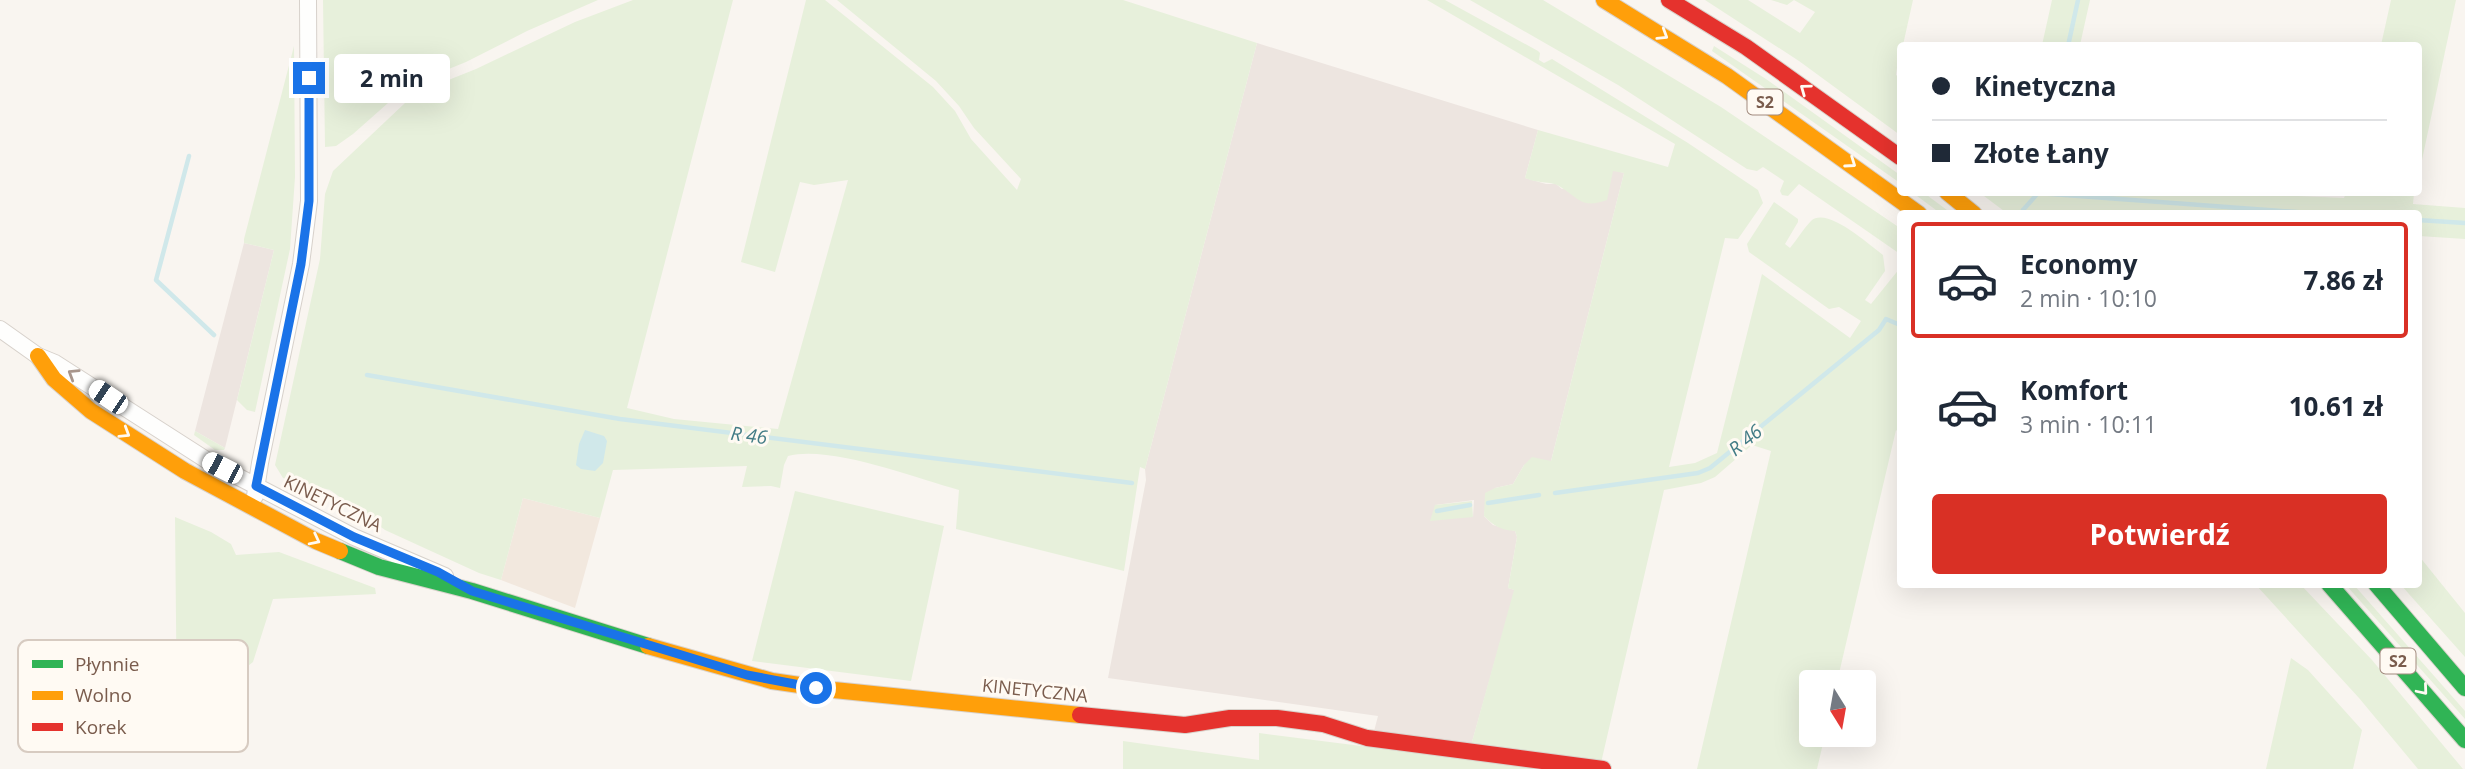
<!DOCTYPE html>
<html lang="pl">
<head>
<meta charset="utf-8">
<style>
  :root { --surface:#fff; --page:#f2f2f3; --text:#1f2937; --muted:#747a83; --line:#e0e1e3; --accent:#d93025 }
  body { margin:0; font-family:"Open Sans",sans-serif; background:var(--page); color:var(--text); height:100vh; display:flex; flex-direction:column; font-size:26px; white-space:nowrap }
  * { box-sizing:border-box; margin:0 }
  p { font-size:23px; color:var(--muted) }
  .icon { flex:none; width:38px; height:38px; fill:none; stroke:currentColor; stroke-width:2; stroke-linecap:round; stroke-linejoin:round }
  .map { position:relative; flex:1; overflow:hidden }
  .side { position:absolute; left:1897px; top:210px; width:525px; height:378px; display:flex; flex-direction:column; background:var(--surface); border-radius:7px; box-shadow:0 7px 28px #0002 }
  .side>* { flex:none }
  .top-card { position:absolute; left:1897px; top:42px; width:525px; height:154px; border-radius:7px; box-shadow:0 7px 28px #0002; display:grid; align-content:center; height:154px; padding:0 35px; background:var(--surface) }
  .needle { width:46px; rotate:169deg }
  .buttons { position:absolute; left:1799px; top:670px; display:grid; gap:14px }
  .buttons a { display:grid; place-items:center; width:77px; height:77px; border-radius:7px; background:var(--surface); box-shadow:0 7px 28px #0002; font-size:35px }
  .end { position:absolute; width:32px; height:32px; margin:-16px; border:9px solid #1a73e8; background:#fff; box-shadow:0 0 0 4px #fff }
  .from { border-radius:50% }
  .bubble { position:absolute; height:49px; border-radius:7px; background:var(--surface); box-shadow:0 7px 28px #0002; font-size:23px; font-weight:700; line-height:49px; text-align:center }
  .car { position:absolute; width:21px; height:42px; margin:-21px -10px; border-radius:9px; box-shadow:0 0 5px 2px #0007; background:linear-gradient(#fff 24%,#345 0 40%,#fff 0 76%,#345 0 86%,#fff 0) }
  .top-card b { display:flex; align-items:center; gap:24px; height:66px; font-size:26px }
  .top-card b+b { border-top:2px solid var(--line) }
  .top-card i { width:18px; height:18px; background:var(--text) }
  ul { padding:12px 0 0; list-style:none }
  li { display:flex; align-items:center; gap:21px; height:116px; margin:0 14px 10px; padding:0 21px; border:4px solid transparent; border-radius:7px }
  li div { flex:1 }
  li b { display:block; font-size:26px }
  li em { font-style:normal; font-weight:700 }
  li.selected { border-color:var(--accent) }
  li>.icon { width:63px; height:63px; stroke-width:1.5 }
  .primary-button { display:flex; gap:14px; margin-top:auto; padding:14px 35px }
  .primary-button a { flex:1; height:80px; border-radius:7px; background:var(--accent); color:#fff; font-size:28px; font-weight:700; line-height:80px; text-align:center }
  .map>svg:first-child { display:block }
  .residential { fill:#f2e8de }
  .industrial { fill:#ede5e0; fill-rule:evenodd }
  .green { fill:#e7f0db }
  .water { fill:#d0e8ea }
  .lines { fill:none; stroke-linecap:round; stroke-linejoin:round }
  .stream { stroke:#d0e8ea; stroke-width:4.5 }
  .street-casing { stroke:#d7d1cb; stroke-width:18 }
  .fast-casing { stroke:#d9d2cb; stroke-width:18 }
  .slow-casing { stroke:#d9d2cb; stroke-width:18 }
  .jam-casing { stroke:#d9d2cb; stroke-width:18 }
  .street { stroke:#fefefd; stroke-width:16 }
  .fast { stroke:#30b455; stroke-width:16 }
  .slow { stroke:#ff9f0a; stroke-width:16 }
  .jam { stroke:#e5322d; stroke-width:16 }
  .oneway { stroke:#fffaf3 }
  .oneway2 { stroke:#a8958b }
  .route { stroke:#1a73e8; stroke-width:9 }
  .labels { text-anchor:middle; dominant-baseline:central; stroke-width:6; stroke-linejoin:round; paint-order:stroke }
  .shield { fill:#fffaf3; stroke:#a28b7f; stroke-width:2 }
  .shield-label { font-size:16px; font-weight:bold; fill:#7a5c4d }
  .street-label { font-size:18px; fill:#7a5c4d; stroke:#fffaf3 }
  .water-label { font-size:19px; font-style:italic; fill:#437c86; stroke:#fffaf3 }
  .key { fill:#fffaf3; stroke:#d7cbc1; stroke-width:2 }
  .key-label { font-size:19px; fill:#7a5c4d }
</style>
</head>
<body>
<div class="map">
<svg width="2465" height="769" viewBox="0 0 2465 769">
  <rect width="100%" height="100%" fill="#f9f5f0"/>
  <path class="residential" d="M523 498 600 518 575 608 501 580Z"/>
  <path class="industrial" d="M1257 43 1538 130 1525 178 1546 184H1556L1562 189 1613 170 1624 173 1551 461 1524 465 1513 484 1495 488 1485 510 1484 516 1493 525 1515 531 1517 537 1508 588 1515 590 1470 749 1373 735 1378 716 1108 678 1146 480 1145 469ZM1474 500 1473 517 1435 505Z
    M244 243 274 250 225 448 195 431Z"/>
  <path class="green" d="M323 0H598L527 31 466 62 419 81 405 88 353 134 336 146 325 147Z
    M633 0H733L627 408 674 419 778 429 848 180 814 185 800 182 775 272 741 262 806 0H825L933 87 955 111 971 139 1017 190 1021 179 974 128 959 106 936 81 837 0H1123L1257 43 1145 469 1140 467 1124 571 956 529 959 490C915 478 831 445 788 456L784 465 780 488 771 486 742 487 747 466 613 470 600 518 523 498 501 580 479 573 385 530 330 490 283 478 275 465 320 259 325 194 333 171 405 103 431 87 476 69 575 22Z
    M1427 0H1445L1538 51 1540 53 1539 60 1544 63 1552 59 1688 143 1758 190 1763 203 1738 239 1725 238 1669 467 1695 463 1717 453 1762 274 1850 338 1861 321 1839 307 1829 309 1749 252 1747 244 1774 202 1798 219V222L1785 244 1790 248C1797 240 1803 229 1811 221 1827 206 1869 245 1883 255L1885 271 1865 300 1871 304 1900 268V433L1896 430 1837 682H1811V735H1825L1817 769H1697L1771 451 1752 445 1715 477 1701 483 1664 490 1601 763 1470 749 1514 590 1508 588 1517 537 1515 531C1501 530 1494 526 1484 516L1485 493 1495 488 1513 484 1524 465 1532 457 1551 461 1624 173 1613 171 1607 200C1580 210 1578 196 1557 185 1552 182 1535 183 1525 178L1538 130 1668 167 1675 144Z
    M1470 0H1543L1721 107 1900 228V254L1799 184 1788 196 1782 195 1780 191 1784 181 1763 167 1757 171 1747 169 1618 85Z
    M1705 0H1748L1800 33 1815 12 1794 0 1787 5 1771 0H1913L1903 45 1900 46 1896 75 1900 78V135L1799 61Z
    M2052 0H2090L2080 45H2042Z
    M2391 0H2456L2419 174 2418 46 2381 45Z
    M294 46 295 177 290 249 255 412 247 410 237 400 274 250 244 243V239Z
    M1714 46 1766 79 1900 175V183L1712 51Z
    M1913 193H1924L1951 213H1940Z
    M2225 193 2344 198 2346 193H2414L2413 204 2465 208V239L2419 236 2418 214H2008L1980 193Z
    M195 431 225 448 224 450H215L194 435Z
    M795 491 944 526 911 681 752 661Z
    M1472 501 1473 517 1430 521 1435 505Z
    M175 517 211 532 231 544 236 555 279 552 375 588 376 594 273 599 253 662 177 722Z
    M2419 556 2465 613V657L2401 585 2418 584Z
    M2256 585H2301L2372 660 2463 769H2418L2359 698Z
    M2346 585H2354L2465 711V719Z
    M2291 658 2308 670 2362 730 2353 769H2266Z
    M1259 733 1544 769H1123V741L1259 760Z"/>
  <path class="water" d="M585 430 604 436 607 441 603 463 595 471 581 469 576 465 579 444Z"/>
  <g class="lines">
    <path class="stream" d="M2068 46 2078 0
      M189 156 156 280 214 335
      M2038 193 2322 214
      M2023 210 2038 193
      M2418 220 2465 223
      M367 375 620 419 1132 483
      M1555 493 1698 473 1710 468 1879 330 1886 319 1900 325
      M1488 503 1539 495
      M1437 511 1470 505"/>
    <g class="street-casing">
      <path id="street" d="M0 329 38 356 55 363 208 461 354 537 445 576
        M255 496 260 463 301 264 309 201 308 0"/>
    </g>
    <g class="fast-casing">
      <path id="fast" d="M340 551 379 567 472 591 648 646
        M2329 584 2465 740
        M2376 584 2465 688"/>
    </g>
    <g class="slow-casing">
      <path id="slow" d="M1604 0 1727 76 1919 214
        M1947 192 1974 214
        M38 356 54 379 91 411 185 471 316 541 340 551
        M648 646 772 681 834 690 1080 715"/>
    </g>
    <g class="jam-casing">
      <path id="jam" d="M1669 0 1746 47 1900 157
        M1080 715 1185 725 1230 718H1277L1323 724 1367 738 1603 769"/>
    </g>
    <use href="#street" class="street"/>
    <use href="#fast" class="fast"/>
    <use href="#slow" class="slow"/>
    <use href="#jam" class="jam"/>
  </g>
  <defs><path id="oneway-chevron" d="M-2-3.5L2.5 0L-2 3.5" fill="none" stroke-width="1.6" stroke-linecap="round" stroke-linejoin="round" transform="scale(1.75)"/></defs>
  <g class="oneway">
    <use href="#oneway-chevron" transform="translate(1663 35) rotate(32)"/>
    <use href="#oneway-chevron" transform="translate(1805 89) rotate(-144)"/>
    <use href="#oneway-chevron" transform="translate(1851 163) rotate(35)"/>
    <use href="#oneway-chevron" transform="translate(125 433) rotate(32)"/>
    <use href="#oneway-chevron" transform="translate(315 540) rotate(27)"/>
    <use href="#oneway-chevron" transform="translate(2423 690) rotate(50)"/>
  </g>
  <use class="oneway2" href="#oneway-chevron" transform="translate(73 374) rotate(-148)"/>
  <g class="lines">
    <path class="route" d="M309 78V201L301 264 256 486 354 537 438 572 472 591 747 675 816 688"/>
  </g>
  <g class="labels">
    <g class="shield">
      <rect x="1747.5" y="89.5" width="35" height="25" rx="5"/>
      <rect x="2380.5" y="648.5" width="35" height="25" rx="5"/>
    </g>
    <g class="shield-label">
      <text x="1765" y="102">S2</text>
      <text x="2398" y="661">S2</text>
    </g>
    <g class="street-label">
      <text transform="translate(333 503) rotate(26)">KINETYCZNA</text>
      <text transform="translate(1035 690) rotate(6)">KINETYCZNA</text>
    </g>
    <g class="water-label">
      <text transform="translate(749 435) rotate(7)">R 46</text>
      <text transform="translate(1745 440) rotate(-39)">R 46</text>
    </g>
  </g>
  <rect x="18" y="640" width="230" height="112" rx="10" class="key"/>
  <rect x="32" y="660" width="31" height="8" fill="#30b455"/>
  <rect x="32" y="691" width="31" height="9" fill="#ff9f0a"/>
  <rect x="32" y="723" width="31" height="8" fill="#e5322d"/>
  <g class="key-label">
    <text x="75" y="671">Płynnie</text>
    <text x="75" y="702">Wolno</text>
    <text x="75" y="734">Korek</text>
  </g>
</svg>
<div class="buttons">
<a><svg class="needle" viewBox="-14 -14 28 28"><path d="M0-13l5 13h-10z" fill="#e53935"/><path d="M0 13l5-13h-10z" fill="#747a83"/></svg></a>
</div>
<i class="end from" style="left:816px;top:688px"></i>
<i class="end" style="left:309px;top:78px"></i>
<div class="bubble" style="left:334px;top:54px;width:116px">2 min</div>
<i class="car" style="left:108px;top:397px;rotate:304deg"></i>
<i class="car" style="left:222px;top:468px;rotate:297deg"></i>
<div class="top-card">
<b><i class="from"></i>Kinetyczna</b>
<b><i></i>Złote Łany</b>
</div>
<section class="side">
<ul>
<li class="selected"><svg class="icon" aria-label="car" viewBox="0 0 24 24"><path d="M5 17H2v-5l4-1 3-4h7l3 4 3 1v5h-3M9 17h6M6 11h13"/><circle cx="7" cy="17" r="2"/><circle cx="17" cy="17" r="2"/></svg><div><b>Economy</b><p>2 min · 10:10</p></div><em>7.86 zł</em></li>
<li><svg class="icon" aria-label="car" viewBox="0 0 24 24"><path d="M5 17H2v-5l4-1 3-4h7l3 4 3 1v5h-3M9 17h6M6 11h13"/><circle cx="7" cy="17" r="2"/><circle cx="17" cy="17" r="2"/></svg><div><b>Komfort</b><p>3 min · 10:11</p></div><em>10.61 zł</em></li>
</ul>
<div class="primary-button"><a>Potwierdź</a></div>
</section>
</div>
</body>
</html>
